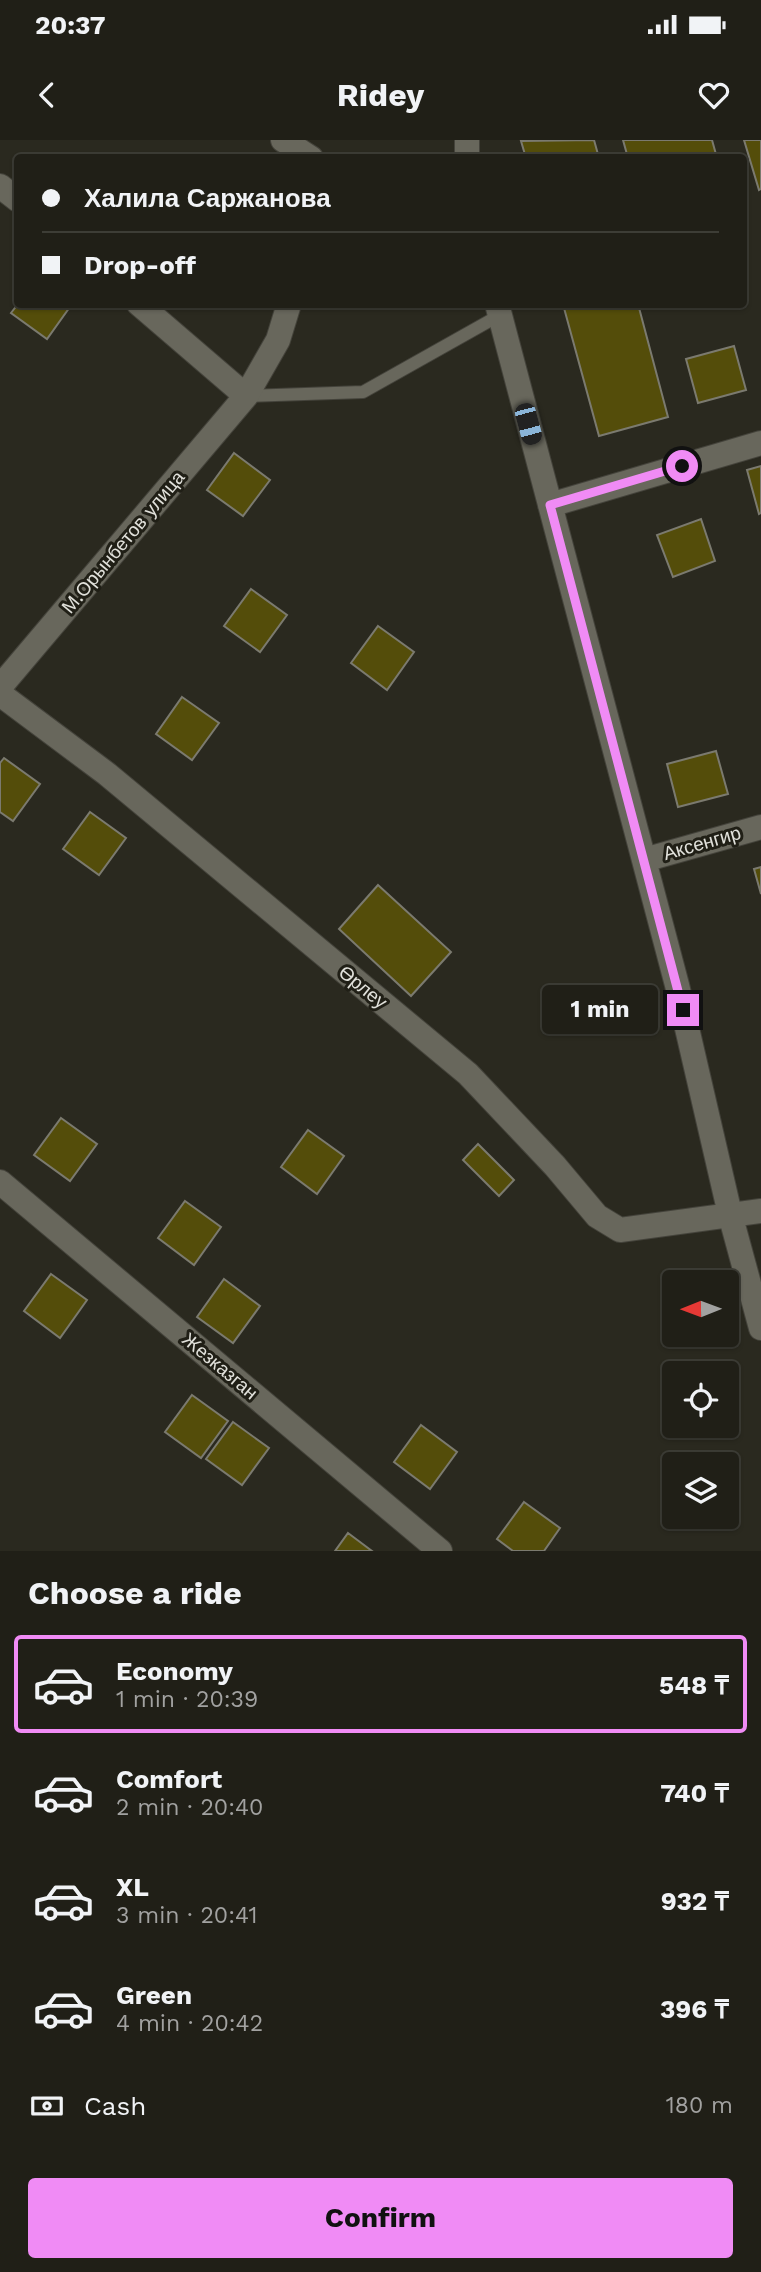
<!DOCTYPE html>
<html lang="en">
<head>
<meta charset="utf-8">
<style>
  :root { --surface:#201f17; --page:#282720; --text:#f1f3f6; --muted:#a2a2a1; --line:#3d3d36; --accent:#f08bf5 }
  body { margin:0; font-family:"Work Sans",sans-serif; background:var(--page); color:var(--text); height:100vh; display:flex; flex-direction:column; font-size:26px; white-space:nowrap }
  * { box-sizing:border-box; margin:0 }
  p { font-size:23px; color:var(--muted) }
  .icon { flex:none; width:38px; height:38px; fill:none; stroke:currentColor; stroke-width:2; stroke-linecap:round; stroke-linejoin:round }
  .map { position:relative; height:1411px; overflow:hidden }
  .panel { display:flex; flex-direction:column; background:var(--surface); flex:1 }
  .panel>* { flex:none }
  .guide { position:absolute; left:14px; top:14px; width:733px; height:154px; border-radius:7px; box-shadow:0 2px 5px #0004,0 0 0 2px var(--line); display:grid; align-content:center; height:154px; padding:0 28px; background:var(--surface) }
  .needle { width:46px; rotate:269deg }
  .buttons { position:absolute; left:662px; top:1130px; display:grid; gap:14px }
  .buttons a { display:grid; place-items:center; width:77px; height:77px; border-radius:7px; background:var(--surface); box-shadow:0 2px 5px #0004,0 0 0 2px var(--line); font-size:35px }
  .end { position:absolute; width:32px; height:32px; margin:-16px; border:9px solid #f08bf5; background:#111; box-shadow:0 0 0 4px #111 }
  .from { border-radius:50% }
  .bubble { position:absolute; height:49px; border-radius:7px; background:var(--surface); box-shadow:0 2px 5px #0004,0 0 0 2px var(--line); font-size:23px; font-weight:700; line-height:49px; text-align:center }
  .car { position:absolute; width:21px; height:42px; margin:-21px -10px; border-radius:9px; box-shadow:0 0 5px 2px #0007; background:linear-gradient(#222 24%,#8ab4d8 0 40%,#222 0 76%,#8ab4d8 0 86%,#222 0) }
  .guide b { display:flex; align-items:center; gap:24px; height:66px; font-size:26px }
  .guide b+b { border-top:2px solid var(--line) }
  .guide i { width:18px; height:18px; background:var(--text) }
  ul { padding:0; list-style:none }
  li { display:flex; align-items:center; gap:21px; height:98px; margin:0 14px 10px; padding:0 14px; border:4px solid transparent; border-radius:7px }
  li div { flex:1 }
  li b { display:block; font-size:26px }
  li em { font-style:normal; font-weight:700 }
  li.active { border-color:var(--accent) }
  li>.icon { width:63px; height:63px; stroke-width:1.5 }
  h2 { padding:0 28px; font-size:32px; line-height:84px }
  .pay { display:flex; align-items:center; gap:18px; height:77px; padding:0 28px; font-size:26px }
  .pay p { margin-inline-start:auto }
  .primary-button { display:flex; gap:14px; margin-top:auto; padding:14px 28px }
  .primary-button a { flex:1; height:80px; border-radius:7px; background:var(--accent); color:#111; font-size:28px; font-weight:700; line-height:80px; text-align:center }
  .status { display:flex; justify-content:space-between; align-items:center; height:49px; padding:0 35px; background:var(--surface); direction:ltr }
  .status svg { height:19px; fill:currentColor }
  header { display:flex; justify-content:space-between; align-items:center; height:91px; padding:0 28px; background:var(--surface); font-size:32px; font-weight:700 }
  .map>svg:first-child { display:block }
  .building { fill:#544d0a; stroke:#7b7a6f; stroke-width:2 }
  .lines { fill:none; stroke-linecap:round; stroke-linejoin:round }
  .lane-casing { stroke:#44433b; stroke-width:14 }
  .street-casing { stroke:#44433b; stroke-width:26 }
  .lane { stroke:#68675c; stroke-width:12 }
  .street { stroke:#68675c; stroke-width:24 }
  .route { stroke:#f08bf5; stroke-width:9 }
  .labels { text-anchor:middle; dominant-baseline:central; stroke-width:6; stroke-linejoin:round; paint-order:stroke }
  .street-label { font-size:19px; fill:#e1e1db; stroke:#201f16 }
</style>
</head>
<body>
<div class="status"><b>20:37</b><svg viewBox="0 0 49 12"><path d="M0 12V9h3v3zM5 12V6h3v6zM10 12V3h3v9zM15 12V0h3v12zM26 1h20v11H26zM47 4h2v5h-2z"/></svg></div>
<header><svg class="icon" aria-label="back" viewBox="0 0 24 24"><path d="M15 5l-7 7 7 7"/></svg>Ridey<svg class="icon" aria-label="heart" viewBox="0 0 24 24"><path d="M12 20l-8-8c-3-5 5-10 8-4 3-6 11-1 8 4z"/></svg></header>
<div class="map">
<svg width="761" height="1411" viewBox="0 0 761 1411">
  <rect width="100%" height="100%" fill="#2a291f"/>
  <path class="building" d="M594 0 599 18H526L521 1Z
    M623 0H712L717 18H628Z
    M744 0H761V49L759 50Z
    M18 164H72L47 199 11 173Z
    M579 164H638L668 277 599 296 564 168Z
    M734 206 746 250 698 263 686 219Z
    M234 313 270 340 243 376 207 350Z
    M761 326V373L759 374 747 330Z
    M701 379 715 421 673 437 657 395Z
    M251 449 287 475 260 512 224 486Z
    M378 486 414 512 387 550 351 523Z
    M182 557 219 583 192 620 156 594Z
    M716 611 728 654 678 667 667 624Z
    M4 618 40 644 13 681 0 672V623Z
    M90 672 126 698 99 735 63 709Z
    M761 727V754L754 729Z
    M378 745 451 812 411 856 339 789Z
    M61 978 97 1004 70 1041 34 1015Z
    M308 990 344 1016 317 1054 281 1027Z
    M478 1004 514 1040 499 1056 463 1020Z
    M185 1061 221 1087 194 1125 158 1098Z
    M51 1134 87 1160 60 1198 24 1171Z
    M224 1139 260 1166 233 1203 197 1177Z
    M192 1255 228 1281 201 1318 165 1292Z
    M233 1282 269 1308 242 1345 206 1319Z
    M421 1285 457 1312 430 1349 394 1322Z
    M524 1362 560 1388 544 1411H513L497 1399Z
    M348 1393 372 1411H335Z"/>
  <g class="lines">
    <g class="lane-casing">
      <path id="lane" d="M246 256 363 252 500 175"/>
    </g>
    <g class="street-casing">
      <path id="street" d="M283 0 311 18
        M467 18V0
        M0 46 18 60
        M139 164 246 256
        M497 164 677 845 730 1074 761 1188
        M550 365 761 303
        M0 547 246 256 278 200 289 164
        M0 554 107 634 468 934 555 1026 597 1076 620 1090 761 1071
        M644 720 761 687
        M0 1042 440 1411"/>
    </g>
    <use href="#lane" class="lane"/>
    <use href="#street" class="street"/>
  </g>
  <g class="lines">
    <path class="route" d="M682 326 550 365 683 870"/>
  </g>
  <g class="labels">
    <g class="street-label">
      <text transform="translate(123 402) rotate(-50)">М.Орынбетов улица</text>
      <text transform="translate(702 703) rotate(-16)">Аксенгир</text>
      <text transform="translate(363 847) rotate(39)">Өрлеу</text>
      <text transform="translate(220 1226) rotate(40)">Жезказган</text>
    </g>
  </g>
</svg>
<div class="buttons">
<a><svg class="needle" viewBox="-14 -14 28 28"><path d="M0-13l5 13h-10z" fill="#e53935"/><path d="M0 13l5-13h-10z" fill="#a2a2a1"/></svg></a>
<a><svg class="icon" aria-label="locate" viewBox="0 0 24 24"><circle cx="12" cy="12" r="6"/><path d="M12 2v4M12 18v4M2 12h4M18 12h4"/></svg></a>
<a><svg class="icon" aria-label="layers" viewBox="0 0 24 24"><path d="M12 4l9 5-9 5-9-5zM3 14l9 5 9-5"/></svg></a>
</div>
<i class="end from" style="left:682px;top:326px"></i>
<i class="end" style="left:683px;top:870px"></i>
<div class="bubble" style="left:542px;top:845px;width:116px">1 min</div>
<i class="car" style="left:528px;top:284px;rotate:165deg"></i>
<div class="guide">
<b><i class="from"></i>Халила Саржанова</b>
<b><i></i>Drop-off</b>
</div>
</div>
<section class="panel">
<h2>Choose a ride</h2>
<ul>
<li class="active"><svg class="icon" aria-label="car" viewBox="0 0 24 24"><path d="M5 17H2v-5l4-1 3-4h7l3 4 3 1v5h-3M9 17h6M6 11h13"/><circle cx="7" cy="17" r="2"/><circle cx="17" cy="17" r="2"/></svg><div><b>Economy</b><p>1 min · 20:39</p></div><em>548 ₸</em></li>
<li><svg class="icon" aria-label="car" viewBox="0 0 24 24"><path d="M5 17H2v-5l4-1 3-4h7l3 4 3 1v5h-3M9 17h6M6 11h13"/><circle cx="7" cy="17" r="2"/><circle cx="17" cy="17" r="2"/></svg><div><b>Comfort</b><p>2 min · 20:40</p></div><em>740 ₸</em></li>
<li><svg class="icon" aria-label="car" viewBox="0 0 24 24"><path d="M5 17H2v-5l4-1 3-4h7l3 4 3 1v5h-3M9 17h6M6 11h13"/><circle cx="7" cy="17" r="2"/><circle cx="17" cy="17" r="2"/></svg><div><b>XL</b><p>3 min · 20:41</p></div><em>932 ₸</em></li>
<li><svg class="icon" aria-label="car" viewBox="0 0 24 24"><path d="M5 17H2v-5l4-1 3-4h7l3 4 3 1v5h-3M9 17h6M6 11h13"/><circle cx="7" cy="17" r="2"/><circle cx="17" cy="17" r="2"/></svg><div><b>Green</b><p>4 min · 20:42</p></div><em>396 ₸</em></li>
</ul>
<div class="pay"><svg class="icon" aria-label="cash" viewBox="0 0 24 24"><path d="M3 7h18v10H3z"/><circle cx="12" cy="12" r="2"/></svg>Cash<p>180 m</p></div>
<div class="primary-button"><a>Confirm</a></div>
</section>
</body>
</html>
